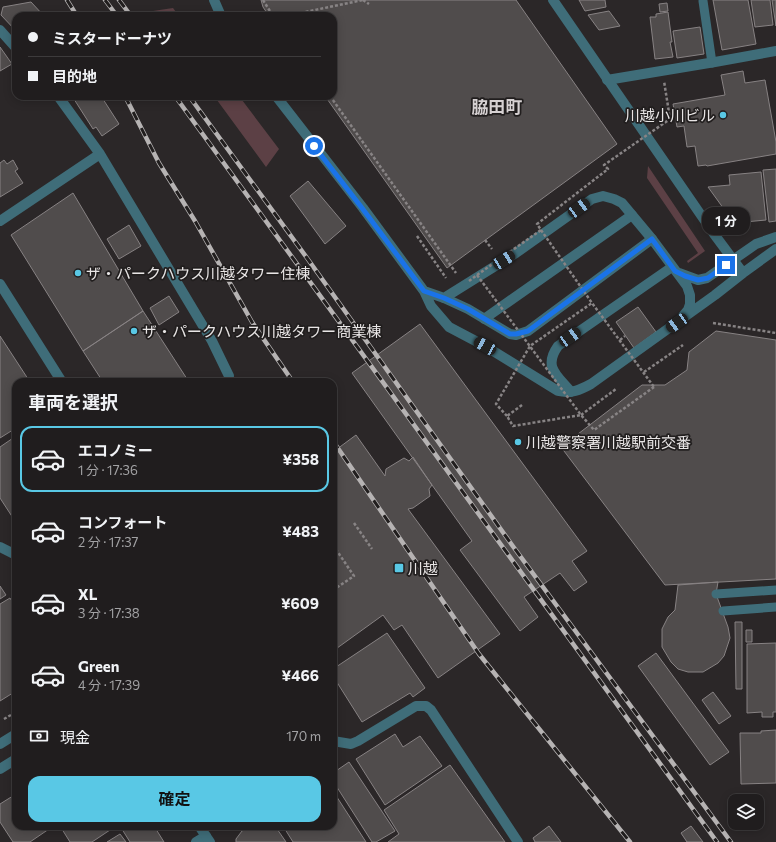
<!DOCTYPE html>
<html lang="ja">
<head>
<meta charset="utf-8">
<style>
  :root { --surface:#201d1e; --page:#282627; --text:#f1f3f6; --muted:#a2a2a4; --line:#3d3b3c; --accent:#59c8e5 }
  body { margin:0; font-family:Commissioner,"Noto Sans JP",sans-serif; background:var(--page); color:var(--text); height:100vh; display:flex; flex-direction:column; font-size:15px; white-space:nowrap }
  * { box-sizing:border-box; margin:0 }
  p { font-size:13px; color:var(--muted) }
  .icon { flex:none; width:22px; height:22px; fill:none; stroke:currentColor; stroke-width:2; stroke-linecap:round; stroke-linejoin:round }
  .map { position:relative; flex:1; overflow:hidden }
  .panel { position:absolute; left:12px; top:378px; width:325px; height:452px; display:flex; flex-direction:column; background:var(--surface); border-radius:12px; box-shadow:0 2px 10px #0003,0 0 0 1px var(--line) }
  .panel>* { flex:none }
  .banner { position:absolute; left:12px; top:12px; width:325px; height:88px; border-radius:12px; box-shadow:0 2px 10px #0003,0 0 0 1px var(--line); display:grid; align-content:center; height:88px; padding:0 16px; background:var(--surface) }
  .fabs { position:absolute; left:728px; top:794px; display:grid; gap:8px }
  .fabs a { display:grid; place-items:center; width:36px; height:36px; border-radius:8px; background:var(--surface); box-shadow:0 2px 10px #0003,0 0 0 1px var(--line); font-size:20px }
  .end { position:absolute; width:18px; height:18px; margin:-9px; border:5px solid #1a73e8; background:#fff; box-shadow:0 0 0 2px #fff }
  .from { border-radius:50% }
  .bubble { position:absolute; height:28px; border-radius:12px; background:var(--surface); box-shadow:0 2px 10px #0003,0 0 0 1px var(--line); font-size:13px; font-weight:700; line-height:28px; text-align:center }
  .car { position:absolute; width:12px; height:24px; margin:-12px -6px; border-radius:5px; box-shadow:0 0 3px 1px #0007; background:linear-gradient(#222 24%,#8ab4d8 0 40%,#222 0 76%,#8ab4d8 0 86%,#222 0) }
  .banner b { display:flex; align-items:center; gap:14px; height:38px; font-size:15px }
  .banner b+b { border-top:1px solid var(--line) }
  .banner i { width:10px; height:10px; background:var(--text) }
  ul { padding:0; list-style:none }
  li { display:flex; align-items:center; gap:12px; height:66px; margin:0 8px 6px; padding:0 8px; border:2px solid transparent; border-radius:12px }
  li div { flex:1 }
  li b { display:block; font-size:15px }
  li em { font-style:normal; font-weight:700 }
  li.selected { border-color:var(--accent) }
  li>.icon { width:36px; height:36px; stroke-width:1.5 }
  h2 { padding:0 16px; font-size:18px; line-height:48px }
  .pay { display:flex; align-items:center; gap:10px; height:44px; padding:0 16px; font-size:15px }
  .pay p { margin-inline-start:auto }
  .primary-button { display:flex; gap:8px; margin-top:auto; padding:8px 16px }
  .primary-button a { flex:1; height:46px; border-radius:12px; background:var(--accent); color:#111; font-size:16px; font-weight:700; line-height:46px; text-align:center }
  .map>svg:first-child { display:block }
  .green { fill:#5c4045 }
  .building { fill:#504c4c; stroke:#878283 }
  .lines { fill:none; stroke-linecap:round; stroke-linejoin:round }
  .path { stroke:#888485; stroke-width:2.5; stroke-dasharray:3 2; stroke-linecap:butt }
  .service { stroke:#3f6d79; stroke-width:9 }
  .minor { stroke:#3f6d79; stroke-width:10 }
  .tertiary { stroke:#3f6d79; stroke-width:10 }
  .rail-casing { stroke:#b6b3b3; stroke-width:4.5 }
  .rail { stroke:#211e1e; stroke-width:3; stroke-dasharray:9; stroke-linecap:butt }
  .path-bridge { stroke:#888485; stroke-width:2.5; stroke-dasharray:3 2; stroke-linecap:butt }
  .route { stroke:#1a73e8; stroke-width:5 }
  .poi-dot { fill:#59c8e5; stroke:#211e1e; stroke-width:1.5 }
  .labels { text-anchor:middle; dominant-baseline:central; stroke-width:3.5; stroke-linejoin:round; paint-order:stroke }
  .poi-label { font-size:15px; fill:#e8e5e5; stroke:#211e1e; text-anchor:start }
  .quarter-label { font-size:17px; font-weight:bold; fill:#d6d1d2; stroke:#211e1e }
</style>
</head>
<body>
<div class="map">
<svg width="776" height="842" viewBox="0 0 776 842">
  <rect width="100%" height="100%" fill="#2b2728"/>
  <path class="green" d="M173 8 179 16H156L153 11Z
    M214 96H239L279 149 266 167Z
    M648 166 705 251 688 263 687 261 698 253 647 178Z"/>
  <path class="building" d="M261 0H516L617 144 447 268 325 96H333V16H269L263 7Z
    M579 0H605L606 7 585 11Z
    M713 0H748L756 44 722 50Z
    M751 0H770L773 25 755 27Z
    M772 0H776V26Z
    M31 2 44 16H16V31L1 15 3 7Z
    M667 3 668 11 660 12 659 4Z
    M609 11 620 26 599 30 588 15Z
    M668 12 672 42H670L673 57 655 59 650 17H656V14Z
    M700 27 704 54 677 58 673 31Z
    M0 47 12 64 0 71Z
    M743 71 745 83 765 80 776 142V154L707 166 706 165 698 166 695 146 687 147 684 126 677 127 673 104 725 95 721 75Z
    M72 96H101L119 124 102 136 96 127 93 129Z
    M4 160 7 164 13 160 18 169 15 171 23 183 0 197V163Z
    M776 169V221L769 222 763 170Z
    M761 172 766 220 734 223 708 187 730 185 729 175Z
    M308 181 346 226 325 244 290 196Z
    M73 193 143 311 83 351 11 235Z
    M129 225 141 246 119 259 107 239Z
    M169 296 179 312 159 325 150 308Z
    M638 307 656 332 634 348 616 322Z
    M143 311 189 382H103L83 351Z
    M420 324 587 551 572 561 587 582 574 591 560 573 524 597 538 617 520 631 460 550 472 541 352 373Z
    M716 331 776 340V579L665 585 561 447 642 385H665L687 370 689 352Z
    M0 336 30 382H16V428L0 438Z
    M356 435 385 476 386 469 404 458 409 461 413 457 432 485 429 489 430 496 413 508 408 509 500 634 438 678 402 625 394 630 383 615 333 651V452Z
    M16 436V516L13 518 0 498V447Z
    M718 582 716 594 728 627 730 638 724 656 718 663 703 672H688L678 669 671 662 662 647V629L668 617 675 610 678 585Z
    M0 586 6 595 0 599Z
    M10 598 16 608V691L0 701V604Z
    M735 622H742V689H736Z
    M746 630H752V642H746Z
    M387 633 425 688 413 697 410 693 362 722 333 676V669Z
    M776 643V712H773V717H762V712L747 713V644Z
    M656 653 729 752 710 765 638 666Z
    M713 692 731 716 719 724 702 700Z
    M776 730V783L741 784 740 733H761V731Z
    M395 734 403 747 420 736 442 766 385 805 356 759Z
    M349 762 395 831 376 842H372L333 781V773Z
    M450 765 505 842H388L399 834 384 810Z
    M333 791 366 842H293L283 826H333Z
    M16 794V826H47L49 829 30 842H13L0 822V804Z
    M60 826H108L110 830 92 842H70Z
    M120 826H154L164 842H130Z
    M250 826H275L286 842H236V839L242 831Z
    M549 826 561 842H535L533 838Z
    M691 826 703 842H687L681 833Z
    M120 834 126 842H107Z"/>
  <g class="lines">
    <path class="path" d="M263 0 273 16
      M363 0 369 4
      M286 16 363 0
      M330 96 456 273
      M417 236 446 278
      M485 240 492 249
      M713 323 776 333
      M620 340 625 336
      M644 372 683 345
      M522 405 507 416 513 426 581 415 594 430 654 387
      M581 415 616 389
      M354 523 372 549
      M333 545 354 576 333 590
      M4 719 16 712"/>
    <path class="service" d="M703 1 712 63
      M716 594 776 590
      M723 611 776 607"/>
    <path class="minor" d="M0 30 16 48
      M607 80 715 62 776 51
      M58 96 100 154 212 341 229 376 228 382
      M0 221 100 154
      M444 298 468 309 510 334 516 335 528 331 652 239
      M484 319 632 215
      M571 392C557 375 543 367 558 346L672 267
      M0 547 16 555
      M333 741 351 744 358 741 416 706H426L431 710 518 842
      M196 842 206 836"/>
    <path class="tertiary" d="M214 0 221 16
      M553 0 714 234 743 273
      M276 96 363 208 424 291 431 306 449 327 485 346 558 391C571 394 580 390 591 384L715 295 743 273 776 249
      M679 273 698 280 707 278 756 244 776 237
      M0 284 62 382
      M424 291 444 298 516 253 592 199 603 196 614 199 622 203 652 239 687 286 690 295V304L688 310 683 316
      M0 744 16 734
      M0 769 16 759
      M199 826 210 842"/>
    <g class="rail-casing">
      <path id="rail" d="M67 0 77 16
        M105 0 117 16
        M119 0 131 16
        M125 96 159 163 195 221 252 322 293 382
        M175 96 717 842
        M189 96 307 258 512 545 731 842
        M333 441 479 654 630 842"/>
    </g>
    <use href="#rail" class="rail"/>
    <path class="path-bridge" d="M541 230 592 303 654 387
      M477 275 541 230 537 224 608 169 604 165 670 119 664 81
      M469 281 477 275 581 415
      M507 416 496 404 530 346 592 303"/>
  </g>
  <g class="lines">
    <path class="route" d="M314 146 362 208 424 291 444 298 468 309 510 334H516L528 331 652 239 675 271 685 276 698 280 708 278 726 265"/>
  </g>
  <g class="poi-dot">
    <circle cx="723" cy="115" r="4"/>
    <circle cx="78" cy="273" r="4"/>
    <circle cx="134" cy="331" r="4"/>
    <circle cx="518" cy="442" r="4"/>
    <rect x="394" y="563" width="10" height="10" rx="2"/>
  </g>
  <g class="labels">
    <g class="poi-label">
      <text x="715" y="115" text-anchor="end">川越小川ビル</text>
      <text x="86" y="273">ザ・パークハウス川越タワー住棟</text>
      <text x="142" y="331">ザ・パークハウス川越タワー商業棟</text>
      <text x="526" y="442">川越警察署川越駅前交番</text>
      <text x="408" y="568">川越</text>
    </g>
    <g class="quarter-label">
      <text x="497" y="106">脇田町</text>
    </g>
  </g>
</svg>
<div class="fabs">
<a><svg class="icon" aria-label="layers" viewBox="0 0 24 24"><path d="M12 4l9 5-9 5-9-5zM3 14l9 5 9-5"/></svg></a>
</div>
<i class="end from" style="left:314px;top:146px"></i>
<i class="end" style="left:726px;top:265px"></i>
<div class="bubble" style="left:702px;top:207px;width:48px">1 分</div>
<i class="car" style="left:579px;top:208px;rotate:54deg"></i>
<i class="car" style="left:504px;top:260px;rotate:58deg"></i>
<i class="car" style="left:677px;top:323px;rotate:235deg"></i>
<i class="car" style="left:570px;top:337px;rotate:55deg"></i>
<i class="car" style="left:485px;top:346px;rotate:299deg"></i>
<div class="banner">
<b><i class="from"></i>ミスタードーナツ</b>
<b><i></i>目的地</b>
</div>
<section class="panel">
<h2>車両を選択</h2>
<ul>
<li class="selected"><svg class="icon" aria-label="car" viewBox="0 0 24 24"><path d="M5 17H2v-5l4-1 3-4h7l3 4 3 1v5h-3M9 17h6M6 11h13"/><circle cx="7" cy="17" r="2"/><circle cx="17" cy="17" r="2"/></svg><div><b>エコノミー</b><p>1 分 · 17:36</p></div><em>¥358</em></li>
<li><svg class="icon" aria-label="car" viewBox="0 0 24 24"><path d="M5 17H2v-5l4-1 3-4h7l3 4 3 1v5h-3M9 17h6M6 11h13"/><circle cx="7" cy="17" r="2"/><circle cx="17" cy="17" r="2"/></svg><div><b>コンフォート</b><p>2 分 · 17:37</p></div><em>¥483</em></li>
<li><svg class="icon" aria-label="car" viewBox="0 0 24 24"><path d="M5 17H2v-5l4-1 3-4h7l3 4 3 1v5h-3M9 17h6M6 11h13"/><circle cx="7" cy="17" r="2"/><circle cx="17" cy="17" r="2"/></svg><div><b>XL</b><p>3 分 · 17:38</p></div><em>¥609</em></li>
<li><svg class="icon" aria-label="car" viewBox="0 0 24 24"><path d="M5 17H2v-5l4-1 3-4h7l3 4 3 1v5h-3M9 17h6M6 11h13"/><circle cx="7" cy="17" r="2"/><circle cx="17" cy="17" r="2"/></svg><div><b>Green</b><p>4 分 · 17:39</p></div><em>¥466</em></li>
</ul>
<div class="pay"><svg class="icon" aria-label="cash" viewBox="0 0 24 24"><path d="M3 7h18v10H3z"/><circle cx="12" cy="12" r="2"/></svg>現金<p>170 m</p></div>
<div class="primary-button"><a>確定</a></div>
</section>
</div>
</body>
</html>
